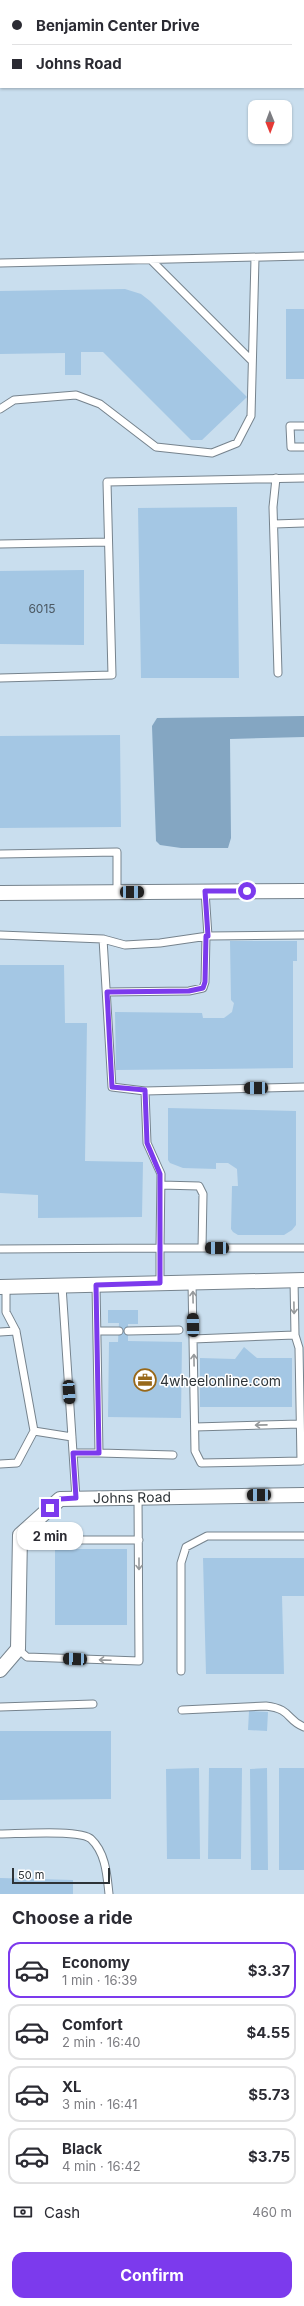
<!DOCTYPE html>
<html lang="en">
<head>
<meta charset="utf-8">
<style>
  :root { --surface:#fff; --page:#f2f2f3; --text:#2b2b33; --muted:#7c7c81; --line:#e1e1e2; --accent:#7c3aed }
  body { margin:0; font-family:Inter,sans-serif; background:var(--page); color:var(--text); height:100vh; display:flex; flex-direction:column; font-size:15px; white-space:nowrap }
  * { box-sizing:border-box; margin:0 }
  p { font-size:13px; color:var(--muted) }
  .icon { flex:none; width:22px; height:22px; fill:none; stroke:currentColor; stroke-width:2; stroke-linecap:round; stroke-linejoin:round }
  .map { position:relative; height:1894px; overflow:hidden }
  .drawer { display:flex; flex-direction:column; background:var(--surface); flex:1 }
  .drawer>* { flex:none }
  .hud { position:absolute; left:0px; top:0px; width:304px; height:88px; box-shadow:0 1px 3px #0004; display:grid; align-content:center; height:88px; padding:0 12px; background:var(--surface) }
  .needle { width:26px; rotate:179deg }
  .controls { position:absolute; left:248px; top:100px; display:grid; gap:8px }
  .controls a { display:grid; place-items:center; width:44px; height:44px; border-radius:8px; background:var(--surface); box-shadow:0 1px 3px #0004; font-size:20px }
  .scale { position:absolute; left:12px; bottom:10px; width:98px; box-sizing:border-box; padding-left:4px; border:2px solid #2d3337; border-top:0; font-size:11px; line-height:14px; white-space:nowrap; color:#2d3337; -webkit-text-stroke:3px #fff; paint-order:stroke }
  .end { position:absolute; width:18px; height:18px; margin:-9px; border:5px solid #7c3aed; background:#fff; box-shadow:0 0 0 2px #fff }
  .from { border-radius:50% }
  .bubble { position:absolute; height:28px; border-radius:12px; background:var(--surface); box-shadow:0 1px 3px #0004; font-size:13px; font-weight:700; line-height:28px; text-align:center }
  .car { position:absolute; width:12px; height:24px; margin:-12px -6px; border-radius:5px; box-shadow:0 0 3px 1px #0007; background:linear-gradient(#222 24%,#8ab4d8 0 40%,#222 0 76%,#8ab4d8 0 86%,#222 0) }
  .hud b { display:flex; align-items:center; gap:14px; height:38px; font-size:15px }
  .hud b+b { border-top:1px solid var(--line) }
  .hud i { width:10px; height:10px; background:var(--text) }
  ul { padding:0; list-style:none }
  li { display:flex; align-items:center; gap:12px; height:56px; margin:0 8px 6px; padding:0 4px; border:2px solid var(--line); border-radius:12px }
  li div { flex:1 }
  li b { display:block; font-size:15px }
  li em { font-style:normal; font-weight:700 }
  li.selected { border-color:var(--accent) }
  li>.icon { width:36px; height:36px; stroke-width:1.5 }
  h2 { padding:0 12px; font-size:18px; line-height:48px }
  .pay { display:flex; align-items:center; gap:10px; height:44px; padding:0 12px; font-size:15px }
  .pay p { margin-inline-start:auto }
  .button { display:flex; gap:8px; margin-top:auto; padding:8px 12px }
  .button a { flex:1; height:46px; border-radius:12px; background:var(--accent); color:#fff; font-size:16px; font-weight:700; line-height:46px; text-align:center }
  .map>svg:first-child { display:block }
  .built { fill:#c9deee; fill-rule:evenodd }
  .water { fill:#84a6c2 }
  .building { fill:#a4c7e4 }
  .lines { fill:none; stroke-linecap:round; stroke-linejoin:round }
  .lane-casing { stroke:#76838d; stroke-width:9 }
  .street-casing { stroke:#76838d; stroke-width:16 }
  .lane { stroke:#fff; stroke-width:7 }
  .street { stroke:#fff; stroke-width:14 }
  .oneway { stroke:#96999b }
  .route { stroke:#7c3aed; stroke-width:5 }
  .labels { text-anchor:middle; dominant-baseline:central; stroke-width:3; stroke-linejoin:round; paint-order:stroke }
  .number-label { font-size:12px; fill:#4b5862 }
  .poi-label { font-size:14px; fill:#2d3337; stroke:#fff; text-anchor:start }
  .street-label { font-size:14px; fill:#2d3337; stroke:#fff }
</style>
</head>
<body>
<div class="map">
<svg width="304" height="1894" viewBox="0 0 304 1894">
  <rect width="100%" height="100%" fill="#dbe9f4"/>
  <path class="built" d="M0 0H304V1894H0ZM1 1H303V87H1ZM255 107H285V137H255Z"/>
  <path class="water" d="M304 716V737L230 739 231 838 228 848H181L160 845 156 841 152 726 157 718Z"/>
  <path class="building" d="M125 289 141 294 150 301 247 397 202 440H191L103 352H81V375H65V353L0 354V291Z
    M286 309H304V379H286Z
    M237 507 239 678H141L138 508Z
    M84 570V645L0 644V571Z
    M120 735 121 827 0 828V736Z
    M230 941H297V961H293V1068L116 1070 115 1012 202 1013 203 1018H224L232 1012 234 1003 231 1000Z
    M0 965H64L65 1023H87L85 1161 143 1162 142 1217 38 1218V1195L0 1193Z
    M168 1108 296 1111V1225L292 1230 284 1235H238L233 1232 231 1229 232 1186H238L237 1169 228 1163H216V1169L183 1168 170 1163 168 1160Z
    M108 1310H138V1324H128V1341L182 1342 181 1418 108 1417 109 1342H118L119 1323H108Z
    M244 1347 257 1358H292V1407H200V1358L235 1359Z
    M55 1549H127V1625H55Z
    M203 1558H304V1596H282L284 1674H206Z
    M249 1711 268 1712 267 1731 248 1730Z
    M0 1731H111V1799L0 1800Z
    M199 1768 200 1859H167L166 1769Z
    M209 1768H242L241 1859H208Z
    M267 1768 268 1870H251L250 1769Z
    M279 1768H304V1870H279Z
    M0 1878 73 1880V1894H0Z"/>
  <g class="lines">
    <g class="lane-casing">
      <path id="lane" d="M152 261 252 361
        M0 263 304 256
        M0 409 14 400 76 395 100 404 156 447 212 453 237 443 251 416 255 258
        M304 426H290L291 447H304
        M276 478 273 507 278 673
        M274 524 304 523
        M0 544 108 542
        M0 678 112 675 107 482 304 478
        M0 854 117 852V892
        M205 891 208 936
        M0 935 103 939 112 1087 145 1091 147 1143 161 1174 160 1248 0 1249
        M103 939 125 945 160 943 208 936 304 935
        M107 992 189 991 203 988 205 982 206 936
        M145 1091 304 1087
        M161 1185 199 1186 203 1194 202 1248
        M160 1283V1248H304
        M192 1283 195 1451 201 1463 301 1461 299 1348 295 1335 294 1280
        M62 1286 76 1498
        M6 1287V1312L16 1331
        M97 1331H119
        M128 1331 179 1330
        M0 1332 16 1331 34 1431 17 1463 0 1464
        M193 1339 295 1335
        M195 1427 300 1424
        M34 1431 72 1437
        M73 1453H99L96 1285
        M99 1453 173 1455
        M64 1540H139
        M18 1649 27 1657 139 1661 138 1497
        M181 1671V1563L186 1547 207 1536H304
        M0 1707 93 1704
        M182 1710 266 1706C292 1709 286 1720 304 1727
        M0 1834C17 1834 81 1829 91 1839 106 1853 107 1876 109 1894"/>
    </g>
    <g class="street-casing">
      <path id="street" d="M0 893 304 891
        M0 1287 304 1280
        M0 1670 18 1649 20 1535 60 1499 304 1495"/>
    </g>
    <use href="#lane" class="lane"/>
    <use href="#street" class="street"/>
  </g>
  <defs><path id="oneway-shaft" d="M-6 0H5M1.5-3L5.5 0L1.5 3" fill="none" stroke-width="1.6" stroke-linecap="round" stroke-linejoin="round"/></defs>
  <g class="oneway">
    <use href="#oneway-shaft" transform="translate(193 1297) rotate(-91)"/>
    <use href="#oneway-shaft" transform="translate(294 1308) rotate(89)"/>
    <use href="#oneway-shaft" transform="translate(194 1360) rotate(-91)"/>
    <use href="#oneway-shaft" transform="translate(261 1425) rotate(179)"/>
    <use href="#oneway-shaft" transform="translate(139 1564) rotate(90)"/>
    <use href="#oneway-shaft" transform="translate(105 1660) rotate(-178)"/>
  </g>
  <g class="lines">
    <path class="route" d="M50 1508 60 1499 76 1498 73 1453H99L96 1285 160 1283V1174L147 1143 145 1090 112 1087 107 992 189 991 203 988 205 982 206 936H208L205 891H247"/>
  </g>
  <defs>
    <g id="office-ring" transform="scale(1.15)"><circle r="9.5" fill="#fff" stroke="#986819" stroke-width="1.5"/><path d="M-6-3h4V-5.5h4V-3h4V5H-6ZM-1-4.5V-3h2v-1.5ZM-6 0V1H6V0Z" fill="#986819"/></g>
  </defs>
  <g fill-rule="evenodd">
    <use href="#office-ring" x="145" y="1380"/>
  </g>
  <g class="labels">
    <g class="number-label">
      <text x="42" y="608">6015</text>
    </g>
    <g class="poi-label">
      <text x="160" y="1380">4wheelonline.com</text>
    </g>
    <g class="street-label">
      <text transform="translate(132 1497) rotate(-1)">Johns Road</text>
    </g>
  </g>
</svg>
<div class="controls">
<a><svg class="needle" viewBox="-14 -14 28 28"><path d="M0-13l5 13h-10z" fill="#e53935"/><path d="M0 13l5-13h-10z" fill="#7c7c81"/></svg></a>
</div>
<div class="scale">50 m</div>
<i class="end from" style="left:247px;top:891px"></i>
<i class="end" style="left:50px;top:1508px"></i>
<div class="bubble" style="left:17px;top:1522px;width:66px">2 min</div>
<i class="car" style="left:132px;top:892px;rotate:90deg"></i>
<i class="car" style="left:256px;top:1088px;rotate:269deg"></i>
<i class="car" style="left:217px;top:1248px;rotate:270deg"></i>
<i class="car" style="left:193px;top:1325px;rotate:359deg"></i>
<i class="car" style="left:69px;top:1392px;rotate:176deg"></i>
<i class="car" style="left:259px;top:1495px;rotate:269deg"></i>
<i class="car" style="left:75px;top:1659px;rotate:272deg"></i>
<div class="hud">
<b><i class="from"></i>Benjamin Center Drive</b>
<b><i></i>Johns Road</b>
</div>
</div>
<section class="drawer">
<h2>Choose a ride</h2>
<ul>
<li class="selected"><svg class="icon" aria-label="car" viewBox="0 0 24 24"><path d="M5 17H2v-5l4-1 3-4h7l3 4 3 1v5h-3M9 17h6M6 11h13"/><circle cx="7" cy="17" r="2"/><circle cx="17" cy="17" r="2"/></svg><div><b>Economy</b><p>1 min · 16:39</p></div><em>$3.37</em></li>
<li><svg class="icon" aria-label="car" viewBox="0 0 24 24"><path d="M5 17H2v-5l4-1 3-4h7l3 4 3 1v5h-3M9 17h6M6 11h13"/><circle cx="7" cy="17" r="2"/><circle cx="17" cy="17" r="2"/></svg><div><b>Comfort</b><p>2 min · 16:40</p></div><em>$4.55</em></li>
<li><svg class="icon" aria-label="car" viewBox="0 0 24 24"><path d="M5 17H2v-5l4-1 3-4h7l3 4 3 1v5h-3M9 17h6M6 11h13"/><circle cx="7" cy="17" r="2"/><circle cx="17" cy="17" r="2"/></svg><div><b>XL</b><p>3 min · 16:41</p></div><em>$5.73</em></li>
<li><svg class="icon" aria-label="car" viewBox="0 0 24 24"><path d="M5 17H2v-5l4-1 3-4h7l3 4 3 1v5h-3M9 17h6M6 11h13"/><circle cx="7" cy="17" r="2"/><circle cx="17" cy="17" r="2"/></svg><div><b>Black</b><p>4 min · 16:42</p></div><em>$3.75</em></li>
</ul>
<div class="pay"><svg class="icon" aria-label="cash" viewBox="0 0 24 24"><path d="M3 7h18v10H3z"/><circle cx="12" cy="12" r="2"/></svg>Cash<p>460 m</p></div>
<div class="button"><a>Confirm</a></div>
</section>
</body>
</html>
